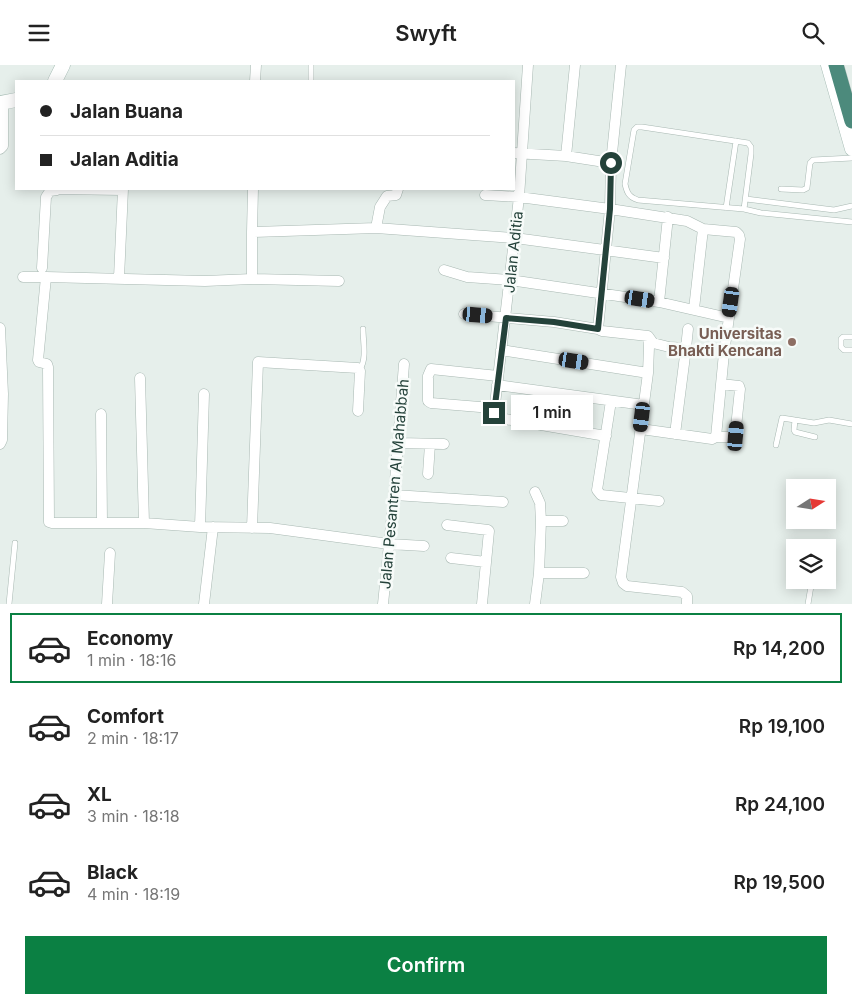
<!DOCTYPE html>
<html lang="en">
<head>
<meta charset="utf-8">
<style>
  :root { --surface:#fff; --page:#f2f2f2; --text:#222; --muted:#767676; --line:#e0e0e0; --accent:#0b8043 }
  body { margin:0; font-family:Inter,sans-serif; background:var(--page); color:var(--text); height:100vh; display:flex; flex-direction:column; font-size:19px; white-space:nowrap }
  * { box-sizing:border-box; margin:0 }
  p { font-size:16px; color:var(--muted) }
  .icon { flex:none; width:28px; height:28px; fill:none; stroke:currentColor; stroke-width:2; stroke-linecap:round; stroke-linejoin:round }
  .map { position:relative; height:539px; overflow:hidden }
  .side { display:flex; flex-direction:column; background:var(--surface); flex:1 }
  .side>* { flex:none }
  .banner { position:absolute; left:15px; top:15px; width:500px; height:110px; border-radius:0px; box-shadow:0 2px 12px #0003; display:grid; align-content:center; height:110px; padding:0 25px; background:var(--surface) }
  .needle { width:32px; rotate:78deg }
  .tools { position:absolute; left:786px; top:414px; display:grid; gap:10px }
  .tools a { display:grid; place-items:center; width:50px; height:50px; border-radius:0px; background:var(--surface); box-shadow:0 2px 12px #0003; font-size:25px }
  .end { position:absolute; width:22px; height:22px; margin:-11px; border:6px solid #24423a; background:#fff; box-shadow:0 0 0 2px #fff }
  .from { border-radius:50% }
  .bubble { position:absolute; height:35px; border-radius:0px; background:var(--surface); box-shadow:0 2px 12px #0003; font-size:16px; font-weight:600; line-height:35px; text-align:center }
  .car { position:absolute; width:15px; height:30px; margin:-15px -8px; border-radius:6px; box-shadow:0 0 4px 1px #0007; background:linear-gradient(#222 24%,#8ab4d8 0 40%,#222 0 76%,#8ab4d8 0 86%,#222 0) }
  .banner b { display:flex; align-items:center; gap:18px; height:48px; font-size:19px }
  .banner b+b { border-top:1px solid var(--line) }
  .banner i { width:12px; height:12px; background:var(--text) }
  ul { padding:9px 0 0; list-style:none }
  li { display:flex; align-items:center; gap:15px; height:70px; margin:0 10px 8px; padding:0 15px; border:2px solid transparent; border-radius:0px }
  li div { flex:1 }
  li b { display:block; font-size:19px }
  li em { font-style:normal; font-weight:600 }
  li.current { border-color:var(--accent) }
  li>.icon { width:45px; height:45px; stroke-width:1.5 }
  .primary-button { display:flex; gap:10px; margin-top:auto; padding:10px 25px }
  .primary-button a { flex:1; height:58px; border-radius:0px; background:var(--accent); color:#fff; font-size:20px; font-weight:600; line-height:58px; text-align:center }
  header { display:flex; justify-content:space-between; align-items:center; height:65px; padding:0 25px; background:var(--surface); font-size:22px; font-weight:600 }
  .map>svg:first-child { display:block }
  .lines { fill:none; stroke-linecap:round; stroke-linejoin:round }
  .service-casing { stroke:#a8b8b2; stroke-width:6 }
  .minor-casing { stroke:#a8b8b2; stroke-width:11 }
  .secondary-casing { stroke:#a4bbb3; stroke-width:15 }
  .trunk-casing { stroke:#c2cac8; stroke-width:16 }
  .service { stroke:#fff; stroke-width:5 }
  .minor { stroke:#fff; stroke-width:10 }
  .secondary { stroke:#fff; stroke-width:14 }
  .trunk { stroke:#4c8a7c; stroke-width:15 }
  .route { stroke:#24423a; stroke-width:6 }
  .education-dot { fill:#8d6e63; stroke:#f7fbf9; stroke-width:2 }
  .labels { text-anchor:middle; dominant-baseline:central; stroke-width:5; stroke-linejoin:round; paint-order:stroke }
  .street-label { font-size:15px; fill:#24423a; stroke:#f7fbf9 }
  .education-label { font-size:15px; font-weight:bold; fill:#785e54; stroke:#f7fbf9; text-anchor:end }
</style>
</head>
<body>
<header><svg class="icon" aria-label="menu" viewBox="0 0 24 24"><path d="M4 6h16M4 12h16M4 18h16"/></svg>Swyft<svg class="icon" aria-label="search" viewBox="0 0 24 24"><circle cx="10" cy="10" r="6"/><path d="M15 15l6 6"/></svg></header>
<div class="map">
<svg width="852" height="539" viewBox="0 0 852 539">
  <rect width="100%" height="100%" fill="#e6efeb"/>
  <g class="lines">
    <g class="service-casing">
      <path id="service" d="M311 16V0
        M781 124 803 125 807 123 810 98 813 95 852 93
        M746 134 834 145 852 141
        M726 143 736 76
        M744 144 751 89V82L748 78 642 62H637L634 65 625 119C627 128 629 132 638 135L744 144 761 148 852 157
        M852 272H843L841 274V282L844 285H852
        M360 304C367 294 363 276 363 264
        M795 355 794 365 795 367 815 372
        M776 380 782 353 814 358 829 355 852 359
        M9 539 15 478
        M808 539 812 515"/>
    </g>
    <g class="minor-casing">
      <path id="minor" d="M528 0 519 132 494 348 495 352 499 353 606 371
        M255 16 256 0
        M0 84 3 81V38
        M514 88 566 91 611 98
        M566 91 575 0
        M57 124 123 125
        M253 124 252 167 376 163 515 173 664 193
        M485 130 519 132 610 144 611 98 621 0
        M376 163 380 142 387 131 396 130 398 124
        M703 164 736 167 739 170 740 174 724 288 716 372
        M42 203 46 132 50 126 57 125
        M444 205 467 212 510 215 659 237 729 253
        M23 212H46
        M119 213 123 124
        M252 214V167
        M339 216 252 214 205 216 46 212 38 295 39 297 47 299 48 302 49 457 52 458H144L200 462 270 463 389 479 424 481
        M659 237 668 152
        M464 249 554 257 598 264 610 144 687 156 703 164 694 244
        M0 263 3 329 2 375 0 379
        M598 264 602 266 648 271 653 278 669 282 686 283 675 369
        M648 271 649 282 648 308 621 512 623 518 627 521 682 527 687 531V539
        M686 283 688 264
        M501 285 648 308
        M140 313 144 458
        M497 320 644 340
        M611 336 597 425 601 430 659 436
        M494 341 492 343 431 338 428 336V311L431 304 498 311
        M101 349 102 458
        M641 364 712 374 716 372H735L740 324 739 321 721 319
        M399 378 444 379
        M428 409 430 379
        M394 430 503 437
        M541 456H563
        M447 460 488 465 489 466 482 539
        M200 462 204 329
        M252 463 258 297 358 303 360 306 358 346
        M451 493 486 497
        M539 508H584
        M107 539 110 488
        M204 539 213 462
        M383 539 394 430 404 299
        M535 539 539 508 541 456 540 438 535 427"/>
    </g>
    <g class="secondary-casing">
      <path id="secondary" d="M828 0 852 84
        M55 16 63 0
        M0 38 16 35"/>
    </g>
    <g class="trunk-casing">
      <path id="trunk" d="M836 0 852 56"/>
    </g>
    <use href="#service" class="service"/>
    <use href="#minor" class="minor"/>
    <use href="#secondary" class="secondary"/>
    <use href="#trunk" class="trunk"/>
  </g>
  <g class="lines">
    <path class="route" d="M494 348 506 253 554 257 598 264 610 144 611 98"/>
  </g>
  <circle class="education-dot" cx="792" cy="277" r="5"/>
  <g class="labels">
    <g class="street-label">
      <text transform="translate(513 187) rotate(-84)">Jalan Aditia</text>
      <text transform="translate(394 419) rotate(-85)">Jalan Pesantren Al Mahabbah</text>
    </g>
    <g class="education-label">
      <text x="782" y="268">Universitas<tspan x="782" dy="17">Bhakti Kencana</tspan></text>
    </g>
  </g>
</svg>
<div class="tools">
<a><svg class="needle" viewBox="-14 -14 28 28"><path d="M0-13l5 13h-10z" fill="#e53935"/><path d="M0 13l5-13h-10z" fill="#767676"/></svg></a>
<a><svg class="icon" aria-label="layers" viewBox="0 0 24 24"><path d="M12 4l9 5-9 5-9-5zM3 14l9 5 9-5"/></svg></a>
</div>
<i class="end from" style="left:611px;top:98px"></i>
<i class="end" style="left:494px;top:348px"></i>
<div class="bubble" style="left:511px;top:330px;width:82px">1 min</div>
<i class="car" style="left:640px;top:234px;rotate:99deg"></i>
<i class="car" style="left:731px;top:237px;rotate:188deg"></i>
<i class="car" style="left:478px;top:250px;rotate:95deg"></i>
<i class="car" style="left:574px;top:296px;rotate:99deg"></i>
<i class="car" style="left:642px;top:352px;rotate:187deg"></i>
<i class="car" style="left:736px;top:371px;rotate:5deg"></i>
<div class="banner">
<b><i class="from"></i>Jalan Buana</b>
<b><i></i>Jalan Aditia</b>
</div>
</div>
<section class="side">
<ul>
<li class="current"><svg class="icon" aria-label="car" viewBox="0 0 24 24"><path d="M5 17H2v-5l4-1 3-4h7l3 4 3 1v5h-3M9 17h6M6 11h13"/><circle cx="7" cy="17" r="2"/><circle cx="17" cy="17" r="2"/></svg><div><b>Economy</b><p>1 min · 18:16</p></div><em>Rp 14,200</em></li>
<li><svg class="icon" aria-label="car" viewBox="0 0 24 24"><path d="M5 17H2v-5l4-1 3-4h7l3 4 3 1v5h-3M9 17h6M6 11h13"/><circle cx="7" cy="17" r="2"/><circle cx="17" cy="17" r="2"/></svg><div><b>Comfort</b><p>2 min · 18:17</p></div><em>Rp 19,100</em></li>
<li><svg class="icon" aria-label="car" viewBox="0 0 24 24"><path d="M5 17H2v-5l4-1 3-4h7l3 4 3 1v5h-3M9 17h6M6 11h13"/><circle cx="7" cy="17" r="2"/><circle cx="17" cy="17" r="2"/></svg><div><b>XL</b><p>3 min · 18:18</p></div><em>Rp 24,100</em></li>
<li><svg class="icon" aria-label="car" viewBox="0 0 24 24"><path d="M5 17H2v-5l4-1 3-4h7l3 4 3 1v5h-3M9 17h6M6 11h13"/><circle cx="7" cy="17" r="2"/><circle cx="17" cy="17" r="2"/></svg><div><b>Black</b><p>4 min · 18:19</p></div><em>Rp 19,500</em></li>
</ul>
<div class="primary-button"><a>Confirm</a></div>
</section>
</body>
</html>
